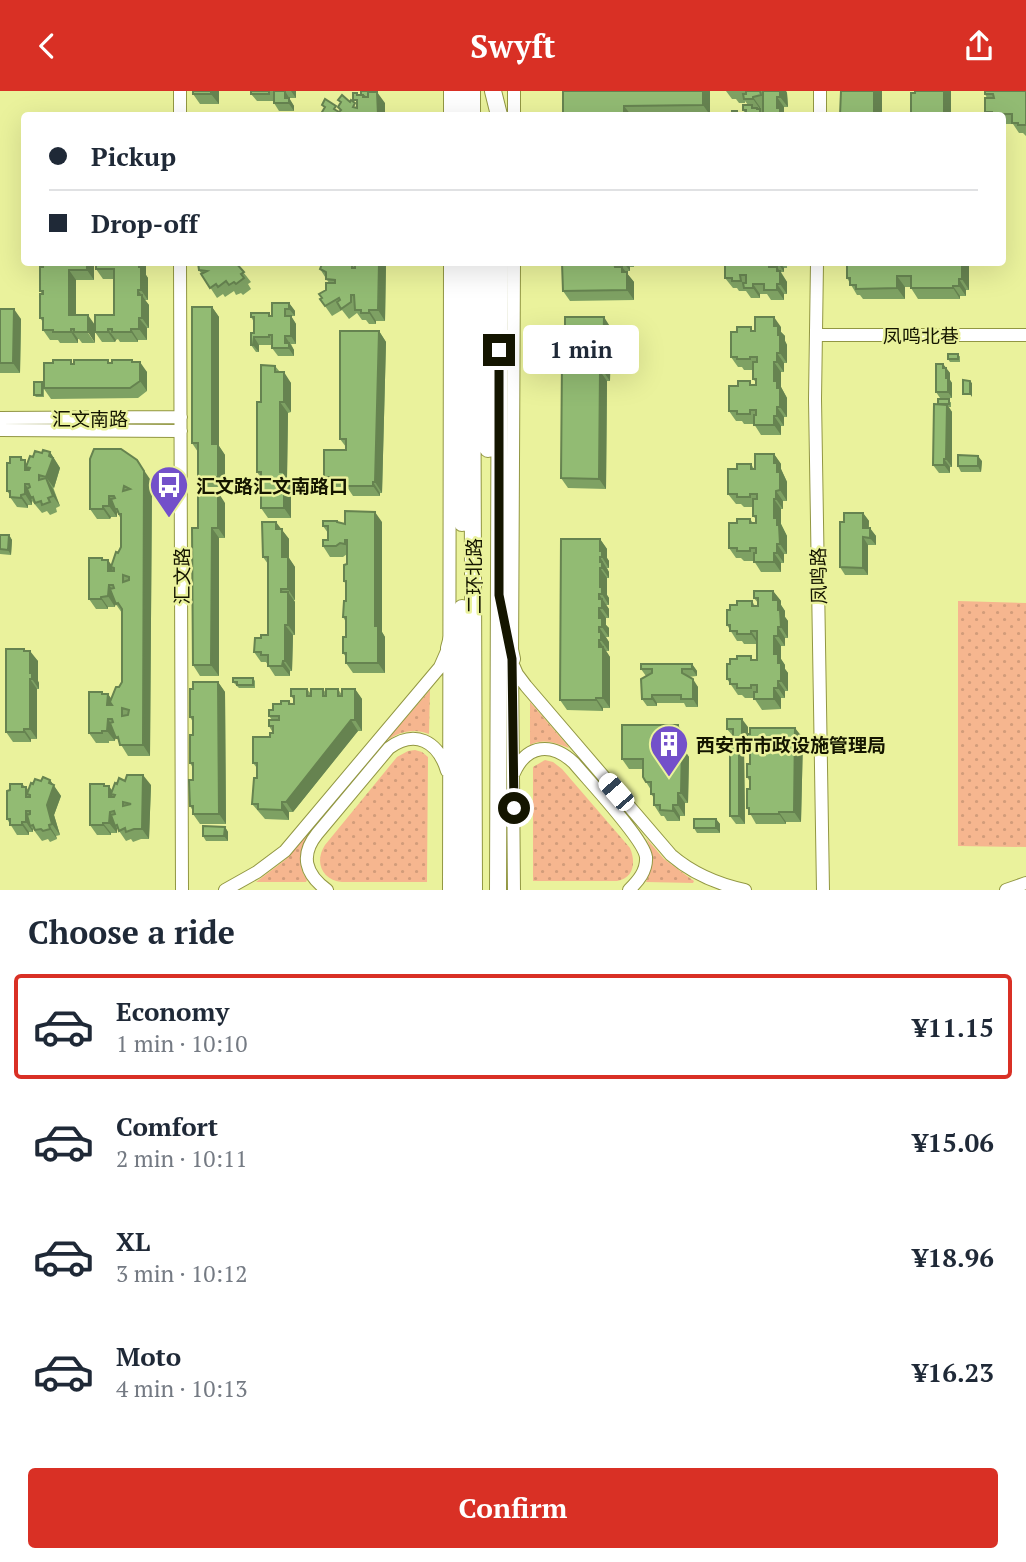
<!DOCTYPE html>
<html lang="en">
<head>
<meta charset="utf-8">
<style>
  :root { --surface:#fff; --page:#f6f6f7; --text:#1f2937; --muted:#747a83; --line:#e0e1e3; --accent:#d93025 }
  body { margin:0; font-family:"PT Serif","Noto Sans SC",serif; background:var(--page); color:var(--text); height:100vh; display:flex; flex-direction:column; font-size:26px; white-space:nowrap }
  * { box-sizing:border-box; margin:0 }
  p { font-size:23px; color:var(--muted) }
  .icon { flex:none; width:38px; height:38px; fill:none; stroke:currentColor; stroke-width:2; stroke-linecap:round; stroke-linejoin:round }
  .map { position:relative; height:799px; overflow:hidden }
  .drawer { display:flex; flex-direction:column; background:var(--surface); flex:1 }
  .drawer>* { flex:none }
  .hud { position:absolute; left:21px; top:21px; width:985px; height:154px; border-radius:7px; box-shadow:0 7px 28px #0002; display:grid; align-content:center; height:154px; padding:0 28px; background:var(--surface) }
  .end { position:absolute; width:32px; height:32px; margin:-16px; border:9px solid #141500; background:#fff; box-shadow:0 0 0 4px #fff }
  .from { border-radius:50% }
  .bubble { position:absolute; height:49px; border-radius:7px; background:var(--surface); box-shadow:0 7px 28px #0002; font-size:23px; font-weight:700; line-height:49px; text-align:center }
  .car { position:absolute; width:21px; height:42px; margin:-21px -10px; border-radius:9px; box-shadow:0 0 5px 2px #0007; background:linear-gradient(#fff 24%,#345 0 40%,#fff 0 76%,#345 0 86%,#fff 0) }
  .hud b { display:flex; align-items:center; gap:24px; height:66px; font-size:26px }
  .hud b+b { border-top:2px solid var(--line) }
  .hud i { width:18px; height:18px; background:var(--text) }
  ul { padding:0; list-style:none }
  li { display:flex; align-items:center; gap:21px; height:105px; margin:0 14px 10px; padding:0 14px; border:4px solid transparent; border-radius:7px }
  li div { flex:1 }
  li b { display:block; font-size:26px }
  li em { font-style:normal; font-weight:700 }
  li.active { border-color:var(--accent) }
  li>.icon { width:63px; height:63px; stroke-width:1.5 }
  h2 { padding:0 28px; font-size:32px; line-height:84px }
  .cta { display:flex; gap:14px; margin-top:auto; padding:14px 28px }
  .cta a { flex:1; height:80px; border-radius:7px; background:var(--accent); color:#fff; font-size:28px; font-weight:700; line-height:80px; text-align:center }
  header { display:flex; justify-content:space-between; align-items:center; height:91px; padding:0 28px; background:var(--accent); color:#fff; font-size:32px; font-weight:700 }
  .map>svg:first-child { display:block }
  .grass { fill:url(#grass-dots) }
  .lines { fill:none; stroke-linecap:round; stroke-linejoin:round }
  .secondary-casing { stroke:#929743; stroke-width:14 }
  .highway-casing { stroke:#929743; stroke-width:18 }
  .secondary { stroke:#fff; stroke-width:12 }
  .highway { stroke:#fff; stroke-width:16 }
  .wall { fill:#7ea163 }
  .shaded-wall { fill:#668350 }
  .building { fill:#92bb73; stroke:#668350; stroke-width:2; fill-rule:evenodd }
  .route { stroke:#141500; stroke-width:9 }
  .labels { text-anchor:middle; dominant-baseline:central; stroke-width:5; stroke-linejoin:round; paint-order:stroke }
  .street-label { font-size:19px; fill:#141500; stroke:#eaf29c }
  .poi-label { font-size:19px; font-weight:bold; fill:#141500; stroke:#eaf29c; text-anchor:start }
</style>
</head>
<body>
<header><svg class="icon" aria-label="back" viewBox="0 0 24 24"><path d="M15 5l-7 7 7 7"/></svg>Swyft<svg class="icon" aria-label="share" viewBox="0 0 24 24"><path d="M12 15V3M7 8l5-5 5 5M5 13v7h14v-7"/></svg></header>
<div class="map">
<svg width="1026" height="799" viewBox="0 0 1026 799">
  <defs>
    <pattern id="grass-dots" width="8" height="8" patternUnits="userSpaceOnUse" patternTransform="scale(1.75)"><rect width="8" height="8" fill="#f6b68f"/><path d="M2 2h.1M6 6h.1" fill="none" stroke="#d29c7a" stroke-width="1.8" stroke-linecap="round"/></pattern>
  </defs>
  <rect width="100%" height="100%" fill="#eaf29c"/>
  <path class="grass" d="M958 510 1026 512V756L958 755Z
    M430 599 429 643C414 637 400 640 386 650Z
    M530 611 568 655 569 657C555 652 544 647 530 654Z
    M415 659 422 661 428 666 427 791H342C322 789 314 771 325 754L397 666 408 660Z
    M545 669 553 671 562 678 630 757C636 771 634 787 617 790H533V676Z
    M311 740C302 756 295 772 307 789L306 791H256L285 769Z
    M646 747 664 768 694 790 693 792 646 791C653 774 654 763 646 747Z"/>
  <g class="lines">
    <g class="secondary-casing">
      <path id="secondary" d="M180 0V24
        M450 24V0
        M514 24V0
        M820 24V0
        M180 172 182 799
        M514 172 512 568 514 799
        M817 172 815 308 823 799
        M816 244H1026
        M0 327 181 326
        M0 339 181 340
        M514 576 517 583 526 595 671 764C693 783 717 793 745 799
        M514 682C527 653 552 651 574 672 588 689 644 748 646 766 647 780 638 790 629 799
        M225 799 257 781 285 760 440 576 447 560
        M327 799C305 783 300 764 317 743L389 657C415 638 438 650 447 680
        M449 799 450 172
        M1006 799 1026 792"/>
    </g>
    <g class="highway-casing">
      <path id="highway" d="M472 0V24
        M493 0 499 24
        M460 24 461 0
        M461 172 462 432
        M472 172 474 799
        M488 358V172
        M505 536 512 568
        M449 557 456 531
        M461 799 462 517
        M498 799 500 172"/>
    </g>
    <use href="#secondary" class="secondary"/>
    <use href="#highway" class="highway"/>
  </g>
  <path class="wall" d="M219 0V13H200L193 3Z
    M251 0H296V7H290V9L294 15V20H279L274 12V10H257L251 3Z
    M563 0H710V24H561L563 22Z
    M726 0H786L787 2 788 16H784V22L786 24H746L743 19 748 14 745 10V12H739L736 8H732Z
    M1026 0V45L1023 42H1019L1013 33H1003V24H988L985 21 987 7 985 3Z
    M94 172V189H76V224L95 252H82L79 248H78V252H60L58 249H50L43 239V231L40 227 42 203 40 200V176Z
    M240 172V177L251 191 248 193 251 198 243 204 241 202 236 204 234 200 225 206 223 203 217 207 199 179Z
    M271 172H285V174H273Z
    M320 172H352L355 175V172H353H386L385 230H376V233H369L366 229H362L357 222 349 228 342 219 332 225 320 208 322 207 326 199 329 192 320 178 321 174Z
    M562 172H634V176H630V180H625L634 191V209L570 210 563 200Z
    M725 172H787V177H784V181H781L787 191V203H784V209H771L767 203H760V207H751L746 200H739L737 197H733L725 187Z
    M969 172V199H966V205H960V208H918L911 197V196H905V208H863L860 204H857L847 187Z
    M146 175V184L148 187V209H145V210L149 214V237H147V249H138V251H120L118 248 116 249 115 251H102L95 241 114 224V188H103L96 178Z
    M289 212 295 220V225H291L296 233V253H291L294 259V265H278L272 257V254H259V261H256L251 254 254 242V231L251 226 272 225Z
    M212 216 219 226V355L225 364V396H205L198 386V361L192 352Z
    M0 218 21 228 20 282H0Z
    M781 236V241L785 245V250L787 254V272H784V281H781V296L787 307V326H784V335H781V344H761L754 333H744L742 330H736L729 320 753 294H756V291L753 288V279H744L742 276H738L731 266 754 240Z
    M611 237 610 290H607L606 398 568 397 561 387 565 268Z
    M379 240 386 251 382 402H380V405H353L347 396H331L324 386 346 359V356L340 348Z
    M636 250V263H625L621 258Z
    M960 265V271H950L948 268Z
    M132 269 147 281V300L138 307 51 308 44 298V306H36L34 304 42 291 44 293 73 273 111 272Z
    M943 273 950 282V289L952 292V307H940L936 301Z
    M275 275 280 281 291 292V321L288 322 287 387 291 392V427H268L261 417V387L257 381 261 311Z
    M951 311V316H949L952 321V376H950V382H939L933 374 938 314Z
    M50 361 60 377 54 397 53 396 60 415 56 417 57 421 50 424 47 420 42 422 32 410V414H28V417L17 416 10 406V404L7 400 10 372 21 366 27 373 33 366 42 362Z
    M774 363 781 373V378L787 391V410H783V418H781V433L787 445V463H784V472H781V481H761L754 470H744L741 467H736L729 457 737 432 750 428 753 432H756V428L753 425V416H744L741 413H736L728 403 737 378 751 373 754 378H755Z
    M90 368 152 391 150 665H128L115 644V650H109V652H96L89 642 102 601 103 603H108L111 608 122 591V522L115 512V516H108V518H96L89 508 102 467 112 474 121 456V428L117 421V426H111L110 428H97L90 418Z
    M982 370 981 381H961L958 375Z
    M225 412V447H219V585H200L193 574 198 437Z
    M863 422 869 430V437L876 445V454H868V484H845L840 476 844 431Z
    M338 431 345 433 382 431V541L385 546V582H353L346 572V566L343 562 346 546V531L343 526 346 510V494L344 490 347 473V463L343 466H330L323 455 328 449V442L323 435Z
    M281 438 289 448V467L295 476V509H294L295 511V544H293L292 580H290V585H275L266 571H261L254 561 261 547 268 544V473L263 466Z
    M0 444H9L12 449 11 464 0 463Z
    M600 448 607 458V467L609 470V477H607L609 481V487H607V504L609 507V514H606L609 518V527H606V534L609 537V546H606L609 551V560H606L610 566V617H603V620L567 619 560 609Z
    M773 500 781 510V514L785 520V526L788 530V547H785V555H781V568L785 574V578L788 582V600H785V607H781V618L762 619 754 607H745L742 604H738L727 588 754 569H757V553H744L742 550H737L727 534 730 519 737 514 752 510 755 515H758V512L754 507Z
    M25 560 38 570V590L39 592V598H37V648H31V651H13L6 641Z
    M692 573 697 580V585L688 586 698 596V616H686L684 612H657V615H647L642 608 646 585 641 578Z
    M253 587 255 590V597H239L233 591Z
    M218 591 225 601 226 733H200L193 723V720L190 715 193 689V677L190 672 193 644V631L190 626 193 598Z
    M307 598 311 603 323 598 326 602 338 598 342 604 355 598 362 608V640H358L293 721H289V729L265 728 252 713 257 687V677L253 672 273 642 269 635 272 629 269 625 273 619 281 613 289 610 291 613H294V609L291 605Z
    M678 634 685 645V660L689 666 688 712H685V725H680V730H667L664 725H661L654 714V707L651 703V699L643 686V678H629L622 668Z
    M748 636V643L803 647 801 731H786V733H756L747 717 750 698V691L747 686 750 673V665L747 661V657H744L745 733H736L730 725 733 645 727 638Z
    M50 689 61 705 54 724 60 744 56 745 57 748 50 751 48 748 42 750 33 738V741H29V744H17L7 728 10 699 22 693 29 699 33 693 41 690Z
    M125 690 151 694 149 748H141L133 751 131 748 126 750 117 737V742H111V744H97L90 734 105 695 112 699 117 693Z
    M716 728 720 733V742H697L694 737Z
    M225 736 228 741V750H206L203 745Z"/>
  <path class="shaded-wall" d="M211 0H219V13L211 3Z
    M285 0 294 15V20L285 7Z
    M291 0H296V7Z
    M703 0H710V24L703 14Z
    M780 0H786L787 2 788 16 780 6Z
    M874 0H882V24H874Z
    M944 0H951V24H944Z
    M377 1 385 12V24H378Z
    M753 6 760 16V18L753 8Z
    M777 6 784 16V22L786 24H780L777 17Z
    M624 15 631 24H624Z
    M87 172H94V189L87 179Z
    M139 172H144L146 175V184L148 187V209L141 199Z
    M379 172H386L385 230 378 219Z
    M624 172H627L630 176V180Z
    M778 172H780L784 177V181Z
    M962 172H969V199L962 188Z
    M622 176 634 191V209L627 199 622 181Z
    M777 176 787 191V203L780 193Z
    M69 179 76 189V234L69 224Z
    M897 185 905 196V208L897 197Z
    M959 188 966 199V205L959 195Z
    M753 193 760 203V207L753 197Z
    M777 193 784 203V209L777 199Z
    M953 195 960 205V208L953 197Z
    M138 199 149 214V237L142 227Z
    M289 212 295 220V225L289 218Z
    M212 216 219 226V355L225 364V396L218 386 212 353Z
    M14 218 21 228 20 282 13 272Z
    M369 219 376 230V233L369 222Z
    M88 224 95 234V252L88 241Z
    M291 225 296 233V253L291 245Z
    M604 226 611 237 610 290 603 280Z
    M774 226 781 236V241L785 245V250L787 254V272L780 262 778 244 774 235Z
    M139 227 147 237V249L139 238Z
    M71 238 78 248V252L71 241Z
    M108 238 116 249 115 251 108 241Z
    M131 238 138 249V251L131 241Z
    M379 240 386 251 382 402 375 391Z
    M285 245 294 259V265L285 252Z
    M633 245 636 250V263L633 258Z
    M254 246 259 254V261L253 254Z
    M777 262 784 272V281L777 271Z
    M140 271 147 281V300L140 290Z
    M774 271 781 281V296L787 307V326L780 316 774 290Z
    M943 273 950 282V289L952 292V307L948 301Z
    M600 280 607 290 606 398 599 388Z
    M284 281 291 292V321L284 311Z
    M970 290 972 292V306L970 303Z
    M280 311 288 322 287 387 291 392V427L284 417 280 381Z
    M947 314 952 321V376L946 368Z
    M777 316 784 326V335L777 325Z
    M774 325 781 335V344L774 334Z
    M50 361 60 377 54 397 46 386 49 365Z
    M774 363 781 373V378L787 391V410L780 399 777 381 774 372Z
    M978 365 982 370 981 381 978 375Z
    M944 368 950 376V382L944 374Z
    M137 369 152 391 150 665 143 654Z
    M46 387 53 398 60 415 53 405Z
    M373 391 380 402V405L373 395Z
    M25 393 32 403 31 407 32 410V414L25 403Z
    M776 400 783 410V418L776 408Z
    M218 401 225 412V447L218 437Z
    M21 404 28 414V417L21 407Z
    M109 405 117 415 115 418 117 421V426L109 415Z
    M774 408 781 418V433L787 445V463L780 453 774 427Z
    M103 415 111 426 110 428 103 418Z
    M375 421 382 431V541L385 546V582L378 572 375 535Z
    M863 422 869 430 868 445 863 437Z
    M276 431 289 448V467L295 476V509L288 498 276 438Z
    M212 437 219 447V585L211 574Z
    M870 437 876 445V454L870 447Z
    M9 444 12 449 11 464 8 459Z
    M863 446 868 454V484L863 477Z
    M600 448 607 458V467L609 470V477L602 466 600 460Z
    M777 453 784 463V472L777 462Z
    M774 462 781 472V481L774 471Z
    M600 466 609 481V487L602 477 600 471Z
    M102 467 108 476V469L115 479 111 476 115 482V490L102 469Z
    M600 477 607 487V504L609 507V514L602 503 600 496Z
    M109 494 116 504 115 516 108 505Z
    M281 498 288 508V501L295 511V544L288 534Z
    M773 500 781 510V514L785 520V526L788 530V547L781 536 773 509Z
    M599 503 609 518V527L602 517Z
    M101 506 108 516V518L101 508Z
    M599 517 606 527V534L609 537V546L602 536 599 527Z
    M285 534 293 544 292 580 285 570Z
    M599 536 609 551V560L601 549Z
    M778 536 785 547V555L778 545Z
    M751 540 758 550V553L751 543Z
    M774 545 781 555V568L785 574V578L788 582V600L781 590 774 563Z
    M599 549 610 566V617L603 607Z
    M24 558 30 568V560L38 570V590L39 592V598L32 588Z
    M283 570 290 580V585L282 575Z
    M692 573 697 580V585L692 578Z
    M30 588 37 598V648L30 638Z
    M693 588 698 596V616L693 608Z
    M778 590 785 600V607L778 597Z
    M218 591 225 601 226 733 219 723Z
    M774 597 781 607V618L774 608Z
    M355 598 362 608V640L355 629Z
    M102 601 107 609 108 603 115 613 114 624 102 603Z
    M652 604 657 612V615L652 608Z
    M596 607 603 617V620L596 609Z
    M108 628 115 639V650L107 640Z
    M742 628 748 636V657L742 649Z
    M351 629 358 640 293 721 286 711Z
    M678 634 685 645V660L689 666 688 712 681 702 678 655Z
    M795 637 803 647 801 731 794 721Z
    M24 638 31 648V651L24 641Z
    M739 649 744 657 745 733 739 725Z
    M143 684 151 694 149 748 142 738Z
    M50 689 61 705 54 724 60 744 52 733 47 714Z
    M104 693 109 700V695L116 705 111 703 116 710 109 706Z
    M678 702 685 712V725L678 714Z
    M282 711 289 721V729L282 719Z
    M673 714 680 725V730L673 720Z
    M26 720 33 730 30 735 33 738V741L26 731Z
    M110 721 117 731 115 735 117 737V742L109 732Z
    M779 721 786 731V733L779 723Z
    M716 728 720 733V742L716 737Z
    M22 731 29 741V744L22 734Z
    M103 732 111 742V744L103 734Z
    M49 734 56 745 57 748 50 738Z
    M225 736 228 741V750L224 745Z"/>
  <path class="building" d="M193 0H211V3H193Z
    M251 0H269V3H251Z
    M274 0H285V7H289V12H274Z
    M361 0H370V1H368V6H365L363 4H361Z
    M563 0H703V14L624 15V24H561L563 22Z
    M746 0H760L761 4 753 6V8H744L743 3H746Z
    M763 0H780V6H777V17H780V24H746V19H743V14H752V17H757V18H760V23H763Z
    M841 0H874V24H840Z
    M915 0H944V24H911V2H915Z
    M985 0H1026V34H1018V32H1012V23H992V21H985V7H994L993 3H985Z
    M368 1H377L378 24H328L322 21 325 16 322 14 325 8 336 15 334 18 339 21 341 19 338 16 341 11 338 9 342 4 350 11 351 9 355 12 353 16 357 17V9H353V2H357V4H363V6H368Z
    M732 20H737V23H741V24H724H732Z
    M43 172H87V179H69V224H88V241H74V238H71V241H53V239H43V227H40V203H43V200H40V176H43Z
    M96 172H139V176H141V199H138V204H142V227H139V238H131V241H112V238H108V241H95V224H114V178H96Z
    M198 172H236L244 181 241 183 244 187 236 193 234 191 229 194 226 190 218 196 216 193 210 197 201 183 207 180 199 179Z
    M320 172H352V177H355V172H379L378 219H369V222H361V219H355L354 204H351V211L341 218 337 211 340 209 339 207 325 215 320 208 322 207 319 203 326 199V192H335V189L326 188V181L320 178 322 173Z
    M562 172H614L615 176H622V181H627V199L563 200Z
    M725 172H769V176H777V180H780V193H777V199H764V193H753V197H744L743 192H746V184H740L741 190H732V187H725Z
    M847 172H962V188H959V195H953V197H911V185H897V197L856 198V194H850V187H847Z
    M272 212H289V218H285V225H291V245H285V252H289V257H272V244H269V246H254L253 254H251V242H254V226H251V222H269V225H272Z
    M192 216H212V353H218V386H198V352H192Z
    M0 218H14L13 272H0Z
    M565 226H604L603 280H600L599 388 561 387 562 268H565Z
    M755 226H774V235H778V244H780V262H777V271H774V290H777V297H780V316H777V325H774V334H754V324H756V319H750V323H737V320H729V295H738V290H750V294H756V288H753V271H757V266H750V268H737V266H731V241H737V236H751V240H755Z
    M340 240H379L375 391H373V395H346V386H324V359H346V348H340Z
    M621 245H633V258H621Z
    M948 263H958V268H948Z
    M53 269H71V273H74V269H108V272H112V269H132V271H140V290L130 297H44V272H53Z
    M936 273H943V277H946V287H948V301H936Z
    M261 274 275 275V281H284V311H280V381H284V417H261V381H257V311H261Z
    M963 289 970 290V303H963Z
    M34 291H42V304H34Z
    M938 308H949V313H938Z
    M934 313 947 314 946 368H944V374H933Z
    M94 358H121L137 369 144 380 143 654H120L118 646 116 647 110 632 113 631 112 628H108L107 640H102V642H89V601H102V603H108L107 614H112L110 611 116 596H119L122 591V518L118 512 116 513 110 498 114 497 113 494H109L108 505 101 506V508H89V467H102V469H108V480H114V477L111 476 116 461 118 462 121 456V423H119L117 418H115L111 408 115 407 114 405H109V415H103V418H90V368ZM124 395 130 398 123 400ZM123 484 129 486V489L123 491ZM122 617 129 619 128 624 122 625Z
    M43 359 50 361 49 365 53 367 46 386 39 384V389L46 387 53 405 48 407 50 411 42 414 41 410 35 412 33 406 31 407 27 398 30 396 29 393H25V403L21 404V407L10 406V400H7V372H10V366H21V369H25V379H29L30 377 26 376 30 365 33 366 35 360 42 362Z
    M755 363H774V372H777V381H780V399L776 400V408H774V427H777V434H779L780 453H777V462H774V471H754V462H756V457H750V460H737V457H729V432H737V428H750V432H756V425H753V408H757V403H750V406H737V403H728V378H737V373H751V378H755Z
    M958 364 978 365V375H958Z
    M198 401H218V437H212L211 574H193L192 437H198Z
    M345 420 375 421V535H378V572H346V562H343V546H346V526H343L344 510H346V490H344V474L347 473V449H345V453L340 452 336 455H323V449H328V435H323V430H337V431L345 433Z
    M844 422H863V437H870V447L863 446V477L840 476V431H844Z
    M262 431H276V438H282V466H288V498H281V501H288V534H285V570H283L282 575H268V564H261V561H254L255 547H261V544H268V466H263Z
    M0 444H9L8 459 0 458Z
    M561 448H600V460H602V466H600V471H602V477H600V496H602V503H599V508H602V517H599V527H602V536H599V541H601V549H599V556H603V607H596V609H560Z
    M754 500H773V509H778V519H780L781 536H778V545H774V563H778V572H781V590H778V597H774V608H754V601H757V594H751V597H737V593H730V588H727V573H730V568H737V565H751V569H757V540H751V543H737V540H730V534H727V519H730V514H737V510H752V515H758V507H754Z
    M6 558H24V560H30V582H32V588H30V638H24V641H6Z
    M641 573H692V578H682V582L693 588V608H681V604H652V608H642L641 588 652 582V578H641Z
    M233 587H253V594H237V591H233Z
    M193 591H218L219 723H193V715H190L189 689H193V672H190V644H193V626H190V598H193Z
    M291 598H307V605H311V598H323V605H326V598H338V605H342V598H355V629H351L286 711H282V719L258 718V713H252L254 687H257V672H253V646H270V642H273V635H269V629H279V625H269V619H273V613H281V610H289V613H294V605H291Z
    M727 628H742V649H739V725H730V649H733V638H727Z
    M622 634H678V655H682L681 702H678V714H673V720L660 719V714H654V703H651V691H646L643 686V668H622Z
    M750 637H795L794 721H779V723H749V717H747V698H750V686H747V673H750V661H747V643H750Z
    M127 684H143L142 738H134L126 741 125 737 119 740 117 734 115 735 111 724 115 723 114 720 110 721 109 732H103V734H90V693H104V695H109V706H114L115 704 111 703 115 692 117 693 119 687 125 690ZM123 711 131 713 123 715Z
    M43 686 50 689 49 692 54 694 47 714 52 733 49 734 50 738 43 740 41 738 35 739 33 734 30 735 27 724 30 723V720H26V731H22V734H10V728H7V700L10 699V693H22V696H26V706H30V704L27 703 31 692 33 693 35 688 41 690Z
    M694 728H716V737H694Z
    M203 735 225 736 224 745H203Z"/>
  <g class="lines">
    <path class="route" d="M499 259V504L512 568 514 717"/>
  </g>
  <defs>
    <g id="bus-pin" transform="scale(2.0125)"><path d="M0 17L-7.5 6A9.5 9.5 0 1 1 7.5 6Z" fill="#7350ca" stroke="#eaf29c"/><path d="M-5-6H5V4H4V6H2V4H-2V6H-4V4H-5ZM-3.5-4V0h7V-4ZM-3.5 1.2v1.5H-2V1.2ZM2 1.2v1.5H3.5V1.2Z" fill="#fff"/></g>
    <g id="building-pin" transform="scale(2.0125)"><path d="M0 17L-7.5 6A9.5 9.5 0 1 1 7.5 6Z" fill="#7350ca" stroke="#eaf29c"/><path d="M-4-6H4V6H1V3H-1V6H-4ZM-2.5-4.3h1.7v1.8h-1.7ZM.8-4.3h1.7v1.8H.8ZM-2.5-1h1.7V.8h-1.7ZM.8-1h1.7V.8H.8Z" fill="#fff"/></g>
  </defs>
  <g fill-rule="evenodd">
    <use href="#bus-pin" x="169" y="394"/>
    <use href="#building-pin" x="669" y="653"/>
  </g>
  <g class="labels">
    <g class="street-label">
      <text x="921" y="244">凤鸣北巷</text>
      <text x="90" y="327">汇文南路</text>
      <text transform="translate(181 485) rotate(-90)">汇文路</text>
      <text transform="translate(473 485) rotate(-90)">二环北路</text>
      <text transform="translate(818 485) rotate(-91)">凤鸣路</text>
    </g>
    <g class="poi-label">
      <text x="196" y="394">汇文路汇文南路口</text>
      <text x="696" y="653">西安市市政设施管理局</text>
    </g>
  </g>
</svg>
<i class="end from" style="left:514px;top:717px"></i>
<i class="end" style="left:499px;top:259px"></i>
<div class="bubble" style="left:523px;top:234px;width:116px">1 min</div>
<i class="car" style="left:616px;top:701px;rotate:319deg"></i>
<div class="hud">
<b><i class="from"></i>Pickup</b>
<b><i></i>Drop-off</b>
</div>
</div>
<section class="drawer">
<h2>Choose a ride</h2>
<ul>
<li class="active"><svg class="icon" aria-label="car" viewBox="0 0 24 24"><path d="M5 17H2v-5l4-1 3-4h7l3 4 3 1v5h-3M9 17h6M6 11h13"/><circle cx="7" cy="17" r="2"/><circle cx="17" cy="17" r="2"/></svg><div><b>Economy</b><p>1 min · 10:10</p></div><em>¥11.15</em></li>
<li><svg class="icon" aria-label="car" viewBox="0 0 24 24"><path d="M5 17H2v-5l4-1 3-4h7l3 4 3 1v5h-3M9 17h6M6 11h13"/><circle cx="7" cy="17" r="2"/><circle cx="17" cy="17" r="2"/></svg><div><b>Comfort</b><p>2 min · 10:11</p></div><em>¥15.06</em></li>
<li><svg class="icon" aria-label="car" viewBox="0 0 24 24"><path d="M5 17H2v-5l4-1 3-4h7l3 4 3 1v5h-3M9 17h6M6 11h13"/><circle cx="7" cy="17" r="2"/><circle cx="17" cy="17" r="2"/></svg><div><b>XL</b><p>3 min · 10:12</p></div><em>¥18.96</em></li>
<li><svg class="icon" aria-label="car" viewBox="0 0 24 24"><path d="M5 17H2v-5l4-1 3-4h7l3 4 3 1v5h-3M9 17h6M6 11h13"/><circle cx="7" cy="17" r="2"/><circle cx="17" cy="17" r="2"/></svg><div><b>Moto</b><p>4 min · 10:13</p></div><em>¥16.23</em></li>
</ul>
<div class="cta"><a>Confirm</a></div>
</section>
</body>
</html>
